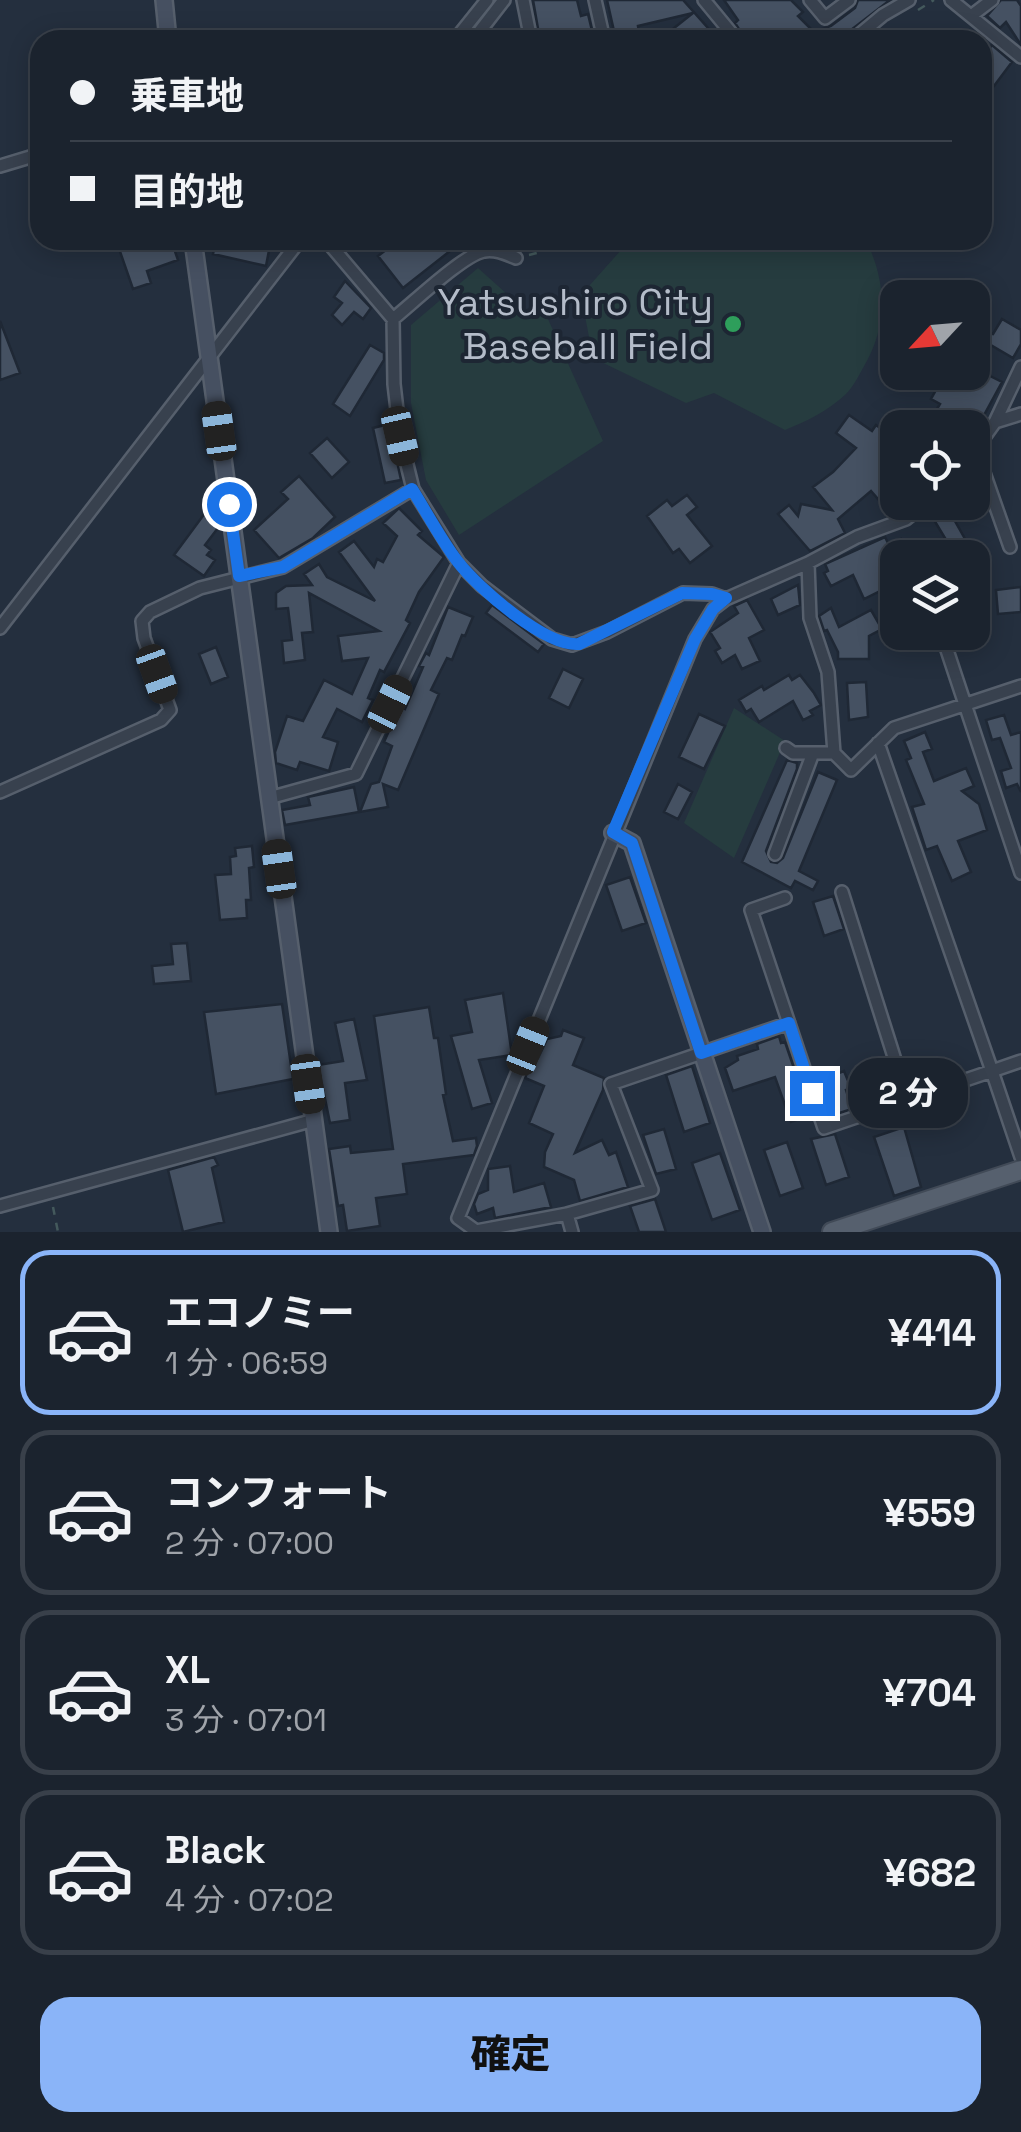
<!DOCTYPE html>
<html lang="ja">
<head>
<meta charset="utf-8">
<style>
  :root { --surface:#1b232e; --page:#282f3a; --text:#f1f3f6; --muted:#a0a4aa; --line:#39404a; --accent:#8ab4f8 }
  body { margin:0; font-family:"Space Grotesk","Noto Sans JP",sans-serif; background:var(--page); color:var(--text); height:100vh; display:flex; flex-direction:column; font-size:38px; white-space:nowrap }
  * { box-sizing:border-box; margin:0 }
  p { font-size:32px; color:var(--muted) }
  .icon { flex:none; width:55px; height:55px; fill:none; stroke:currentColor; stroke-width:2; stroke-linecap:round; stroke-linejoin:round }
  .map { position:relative; height:1232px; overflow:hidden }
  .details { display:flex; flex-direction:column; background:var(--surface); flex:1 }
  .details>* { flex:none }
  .banner { position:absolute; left:30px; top:30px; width:962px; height:220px; border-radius:30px; box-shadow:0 5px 25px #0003,0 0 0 2px var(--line); display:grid; align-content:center; height:220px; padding:0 40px; background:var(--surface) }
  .needle { width:65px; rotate:244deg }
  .tools { position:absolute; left:880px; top:280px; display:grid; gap:20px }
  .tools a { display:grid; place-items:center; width:110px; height:110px; border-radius:20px; background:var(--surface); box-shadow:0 5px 25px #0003,0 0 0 2px var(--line); font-size:50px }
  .end { position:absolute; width:45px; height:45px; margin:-22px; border:12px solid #1a73e8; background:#fff; box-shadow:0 0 0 5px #fff }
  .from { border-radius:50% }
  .bubble { position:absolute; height:70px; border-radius:30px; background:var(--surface); box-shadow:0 5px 25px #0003,0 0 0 2px var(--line); font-size:32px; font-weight:800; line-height:70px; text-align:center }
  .car { position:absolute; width:30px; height:60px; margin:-30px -15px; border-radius:12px; box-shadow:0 0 8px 2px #0007; background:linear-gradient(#222 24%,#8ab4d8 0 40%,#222 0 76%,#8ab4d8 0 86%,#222 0) }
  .banner b { display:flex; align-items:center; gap:35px; height:95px; font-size:38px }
  .banner b+b { border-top:2px solid var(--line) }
  .banner i { width:25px; height:25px; background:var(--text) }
  ul { padding:18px 0 0; list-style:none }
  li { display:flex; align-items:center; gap:30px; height:165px; margin:0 20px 15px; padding:0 20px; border:5px solid var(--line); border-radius:30px }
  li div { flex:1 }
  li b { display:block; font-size:38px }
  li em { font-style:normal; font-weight:800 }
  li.selected { border-color:var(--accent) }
  li>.icon { width:90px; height:90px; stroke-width:1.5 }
  .cta { display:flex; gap:20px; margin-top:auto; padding:20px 40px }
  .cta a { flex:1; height:115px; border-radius:30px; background:var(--accent); color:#111; font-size:40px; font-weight:800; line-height:115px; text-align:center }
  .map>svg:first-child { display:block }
  .green { fill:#263c3f }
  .building { fill:#455162; stroke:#1f2835; stroke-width:2.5 }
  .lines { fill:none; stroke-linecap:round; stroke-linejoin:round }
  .street-casing { stroke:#565f6c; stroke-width:16 }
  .secondary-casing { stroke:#565f6c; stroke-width:20 }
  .primary-casing { stroke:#414a57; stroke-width:22 }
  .path { stroke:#44595c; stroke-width:2.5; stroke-dasharray:8 8; stroke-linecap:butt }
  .street { stroke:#38414e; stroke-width:11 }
  .secondary { stroke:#465061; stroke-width:15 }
  .primary { stroke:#56606e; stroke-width:18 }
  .route { stroke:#1a73e8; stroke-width:12 }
  .leisure-dot { fill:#2e9e5b; stroke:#1d2633; stroke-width:4 }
  .labels { text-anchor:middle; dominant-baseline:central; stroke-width:8; stroke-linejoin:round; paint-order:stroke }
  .poi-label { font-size:38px; fill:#b4bcc9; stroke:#1d2633; text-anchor:end }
</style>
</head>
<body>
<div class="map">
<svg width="1021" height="1232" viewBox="0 0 1021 1232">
  <rect width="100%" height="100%" fill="#242f3e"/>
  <path class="green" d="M630 240H866C887 283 888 327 863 368 858 377 853 387 846 394 828 411 807 421 785 430L714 393 686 403 593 358 581 295Z
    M478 268 526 311 543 308 603 441 459 535 426 480 411 403V325Z
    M734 708 785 741 734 858 684 823Z"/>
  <path class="building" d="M533 0H577L581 16 588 14 593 35 573 40H540Z
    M607 0H683L717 38 721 35 725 40H659L693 13 638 26 640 40H616Z
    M724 0H791L803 12 798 16 814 32 831 26 855 8 858 0H890L847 33 844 40H746L735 23 738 20Z
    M1001 0H1017L1021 6V45L1006 22 1000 28 987 16Z
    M992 45 1012 62 994 86 982 77V58Z
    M116 240H171L178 260 147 271 151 283 133 289Z
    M216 240H271L266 266 213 254Z
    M399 240H464L403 288 378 256Z
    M345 281 371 308 363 319 354 312 342 325 332 315 342 303 334 297Z
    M1002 319 1021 330V344L1013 358 972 334V329L993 334Z
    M0 321 20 373 0 380Z
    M370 345 384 353V360L350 416 333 404Z
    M972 367 1002 382 977 428H958L934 414 940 404 931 399 946 372H972Z
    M849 415 872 431 876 425 898 441V456L885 472 898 486V502H908L891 514 871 491 838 519 845 533 810 551 778 514 789 505 798 516 801 504 832 510 813 487 833 472 856 448 836 433Z
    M389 424 401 480 385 483 373 428Z
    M327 438 349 462 332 478 310 453Z
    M299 476 335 517 313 538 279 558 254 530 288 499 281 492Z
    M687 495 697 507 687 515 712 546 690 563 679 549 673 553 647 516 667 500 672 506Z
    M947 507 973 553 965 558H957L931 515Z
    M399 508 422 531 418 535 444 557 419 592 406 620 410 623 384 672 380 670 368 698 373 700 362 722 337 709 323 737 338 742 329 771 300 762 297 770 276 763 275 752 287 716 303 721 324 680 352 694 368 658 342 661 338 636 379 631 309 593 313 632 302 633 305 660 284 663 282 641 292 640 288 608 276 609V593L286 586 312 585 304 574 319 564 327 577 375 601 339 552 354 541 374 567 377 559 383 562 397 536 383 523Z
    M208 509 220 517 221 524 205 545 211 550 207 555 215 560 204 576 174 555Z
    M885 537 889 545 901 539 902 542 907 540 911 547 915 545 921 558H898V571L886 576 890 586 864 599 853 575 831 586 824 573 828 571 825 564Z
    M798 585 800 605 778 615 771 599Z
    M1021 587V612L998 614 996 590Z
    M747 600 764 630 749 638 760 661 742 669 735 655 722 663 715 651 720 648 710 632 738 613 734 606Z
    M492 605 544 644 538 652 486 613Z
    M448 607 473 617 465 636 462 635 452 660 447 658 431 690 439 694 398 790 383 784 388 807 360 812 371 784 379 782 392 746 384 742 400 706 405 709 423 667 419 666 426 653 429 655Z
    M831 608 839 627 871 610 882 629 869 636V659H838V652L827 630 824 631 819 616Z
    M216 647 228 677 211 684 199 654Z
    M563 669 583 679 569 708 549 698Z
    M789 675 792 680 800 675 814 693 821 705 810 711 813 715 803 720 793 701 759 722 751 709 746 712 739 700 762 686 764 690Z
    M866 682 868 717 849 720 847 683Z
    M699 714 725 726 704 769 679 757Z
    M1004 715 1011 735 1021 732V792L1017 784 1006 788 1001 771 1011 768 1000 738 992 740 986 720Z
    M925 732 932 749 923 752 934 781 966 768 974 786 962 791 979 804 987 830 958 841 971 872 952 881 937 846 926 850 912 807 924 804 906 760 911 758 904 741Z
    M787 760 797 763V769L766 851 771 862 777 863 783 858 818 772 837 780 799 871 818 881 813 890 795 881 791 888 742 862Z
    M678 784 692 792 678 819 664 812Z
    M354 787 359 812 285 825 282 810 310 805 308 797Z
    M252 846 254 867 249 868 251 900H246L247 918 220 920 215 875 231 874 230 857 236 856 235 848Z
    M630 877 646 923 622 931 606 885Z
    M833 896 844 929 824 936 813 902Z
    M187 943 191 981 154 984 152 966 173 964 171 944Z
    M503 993 512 1055 479 1060 492 1103 472 1109 451 1036 472 1032 465 1000Z
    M282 1004 293 1079 216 1094 204 1012Z
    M429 1007 434 1038H438L446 1094 443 1095 453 1141 476 1138 477 1146 474 1155 403 1164 407 1194 376 1198 380 1226 347 1231 343 1205 338 1206 329 1149 350 1146 351 1153 393 1149 374 1016Z
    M354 1019 367 1080 345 1083 350 1120 330 1123 318 1065 343 1061 335 1023Z
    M563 1030 584 1038 573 1065 604 1078 603 1090 575 1153 602 1140 609 1155 616 1152 628 1187 580 1201 574 1180 544 1167 545 1152 553 1134 529 1123 544 1086 525 1078 534 1056 538 1058 547 1039 561 1036Z
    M779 1036 781 1043 785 1042 810 1115 791 1122 775 1077 733 1091 725 1068 738 1060 737 1056 758 1049 757 1044Z
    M692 1066 710 1123 684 1132 666 1075Z
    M844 1071 851 1088 846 1090 852 1109 833 1115 831 1108 828 1109 818 1081Z
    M904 1127 921 1187 894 1196 874 1137Z
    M664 1129 676 1169 656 1174 643 1135Z
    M835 1134 849 1177 826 1185 811 1139Z
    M787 1142 803 1188 780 1196 764 1150Z
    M720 1153 740 1210 712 1220 692 1163Z
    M214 1157 218 1165 212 1168 224 1222 183 1232 168 1170Z
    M510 1166 514 1192 544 1183 551 1207 495 1218 493 1208 477 1214 474 1204 478 1194 488 1190V1169Z
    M655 1199 666 1232H639L630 1206Z"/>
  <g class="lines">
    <g class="street-casing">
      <path id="street" d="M523 0 531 40
        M595 0 604 40
        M704 0 737 40
        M810 0 825 18 849 0
        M951 0 1021 57
        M971 16 992 0
        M455 40 487 0
        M473 40 504 0
        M853 40 883 15 909 0
        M0 166 40 154
        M326 240 393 319 394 384 400 436 413 489 459 563 482 586 552 639 572 645 607 632 683 593 712 594 726 599
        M393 319C413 303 463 255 484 251 496 249 506 254 516 258
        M995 422 1021 414
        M976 450 1010 547
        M972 454 995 422 1021 367
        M808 563 810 618 828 672 834 753
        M972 597 978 595
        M0 628 300 240
        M941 632 1021 873
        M878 743 992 1071 1021 1061
        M786 748 793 753H834L851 770 894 728 1021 686
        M0 792 161 720 170 710 144 638 142 621 150 612 200 588 283 567 413 489
        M269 798 356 774 459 563
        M775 854 813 753
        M842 892 907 1098
        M785 898 751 910 824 1128 992 1071 1021 1157
        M0 1206 314 1120
        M567 1214 476 1231 458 1218 695 639 713 609 726 599 808 563 857 537 906 519 927 502
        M572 1232 567 1214 652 1190 611 1084 789 1023"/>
    </g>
    <g class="secondary-casing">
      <path id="secondary" d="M164 0 168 40
        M193 240 329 1232
        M613 833 632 843 762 1232"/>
    </g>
    <g class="primary-casing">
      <path id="primary" d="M832 1232 1021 1170"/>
    </g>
    <path class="path" d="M918 10 934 0
      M529 255 585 240
      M53 1207 58 1232"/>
    <use href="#street" class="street"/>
    <use href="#secondary" class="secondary"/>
    <use href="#primary" class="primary"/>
  </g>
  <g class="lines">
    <path class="route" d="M229 504 239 576 283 567 412 489C427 513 441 540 458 562 479 589 546 647 579 644L682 593 712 594 726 598 713 609 695 639 613 832 632 843 701 1053 789 1023 812 1093"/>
  </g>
  <circle class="leisure-dot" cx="733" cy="324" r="10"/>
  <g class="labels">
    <g class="poi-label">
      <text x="713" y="302">Yatsushiro City<tspan x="713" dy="44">Baseball Field</tspan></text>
    </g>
  </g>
</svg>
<div class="tools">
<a><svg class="needle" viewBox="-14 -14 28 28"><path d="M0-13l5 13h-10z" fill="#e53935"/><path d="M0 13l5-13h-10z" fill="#a0a4aa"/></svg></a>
<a><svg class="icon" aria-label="locate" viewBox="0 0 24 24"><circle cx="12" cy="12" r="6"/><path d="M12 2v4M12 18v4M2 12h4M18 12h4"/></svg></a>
<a><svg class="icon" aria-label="layers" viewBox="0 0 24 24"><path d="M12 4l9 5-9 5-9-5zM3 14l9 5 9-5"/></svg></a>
</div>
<i class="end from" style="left:229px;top:504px"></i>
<i class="end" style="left:812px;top:1093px"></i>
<div class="bubble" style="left:848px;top:1058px;width:120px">2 分</div>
<i class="car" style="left:219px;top:431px;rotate:352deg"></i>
<i class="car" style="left:400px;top:436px;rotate:167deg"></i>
<i class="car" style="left:157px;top:674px;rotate:160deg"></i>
<i class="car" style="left:390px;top:704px;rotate:26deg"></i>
<i class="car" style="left:279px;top:869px;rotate:352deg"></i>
<i class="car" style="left:528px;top:1046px;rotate:22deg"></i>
<i class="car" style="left:308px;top:1084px;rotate:172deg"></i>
<div class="banner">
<b><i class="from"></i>乗車地</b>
<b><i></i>目的地</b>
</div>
</div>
<section class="details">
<ul>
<li class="selected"><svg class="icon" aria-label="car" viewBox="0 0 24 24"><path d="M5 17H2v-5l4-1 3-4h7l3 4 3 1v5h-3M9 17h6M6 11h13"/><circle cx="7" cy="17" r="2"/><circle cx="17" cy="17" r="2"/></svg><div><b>エコノミー</b><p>1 分 · 06:59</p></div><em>¥414</em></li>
<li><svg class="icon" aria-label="car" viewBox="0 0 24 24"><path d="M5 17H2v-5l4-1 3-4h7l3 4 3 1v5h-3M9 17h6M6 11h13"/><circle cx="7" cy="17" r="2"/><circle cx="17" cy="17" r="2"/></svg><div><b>コンフォート</b><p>2 分 · 07:00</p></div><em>¥559</em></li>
<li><svg class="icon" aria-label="car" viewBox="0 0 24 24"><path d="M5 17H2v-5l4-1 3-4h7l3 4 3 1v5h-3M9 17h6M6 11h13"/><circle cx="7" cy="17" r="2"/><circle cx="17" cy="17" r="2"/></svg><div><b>XL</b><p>3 分 · 07:01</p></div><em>¥704</em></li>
<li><svg class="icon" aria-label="car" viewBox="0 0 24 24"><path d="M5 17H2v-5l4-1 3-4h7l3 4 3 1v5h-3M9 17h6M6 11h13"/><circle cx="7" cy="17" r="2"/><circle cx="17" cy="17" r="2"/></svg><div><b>Black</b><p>4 分 · 07:02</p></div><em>¥682</em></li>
</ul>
<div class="cta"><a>確定</a></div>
</section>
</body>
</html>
